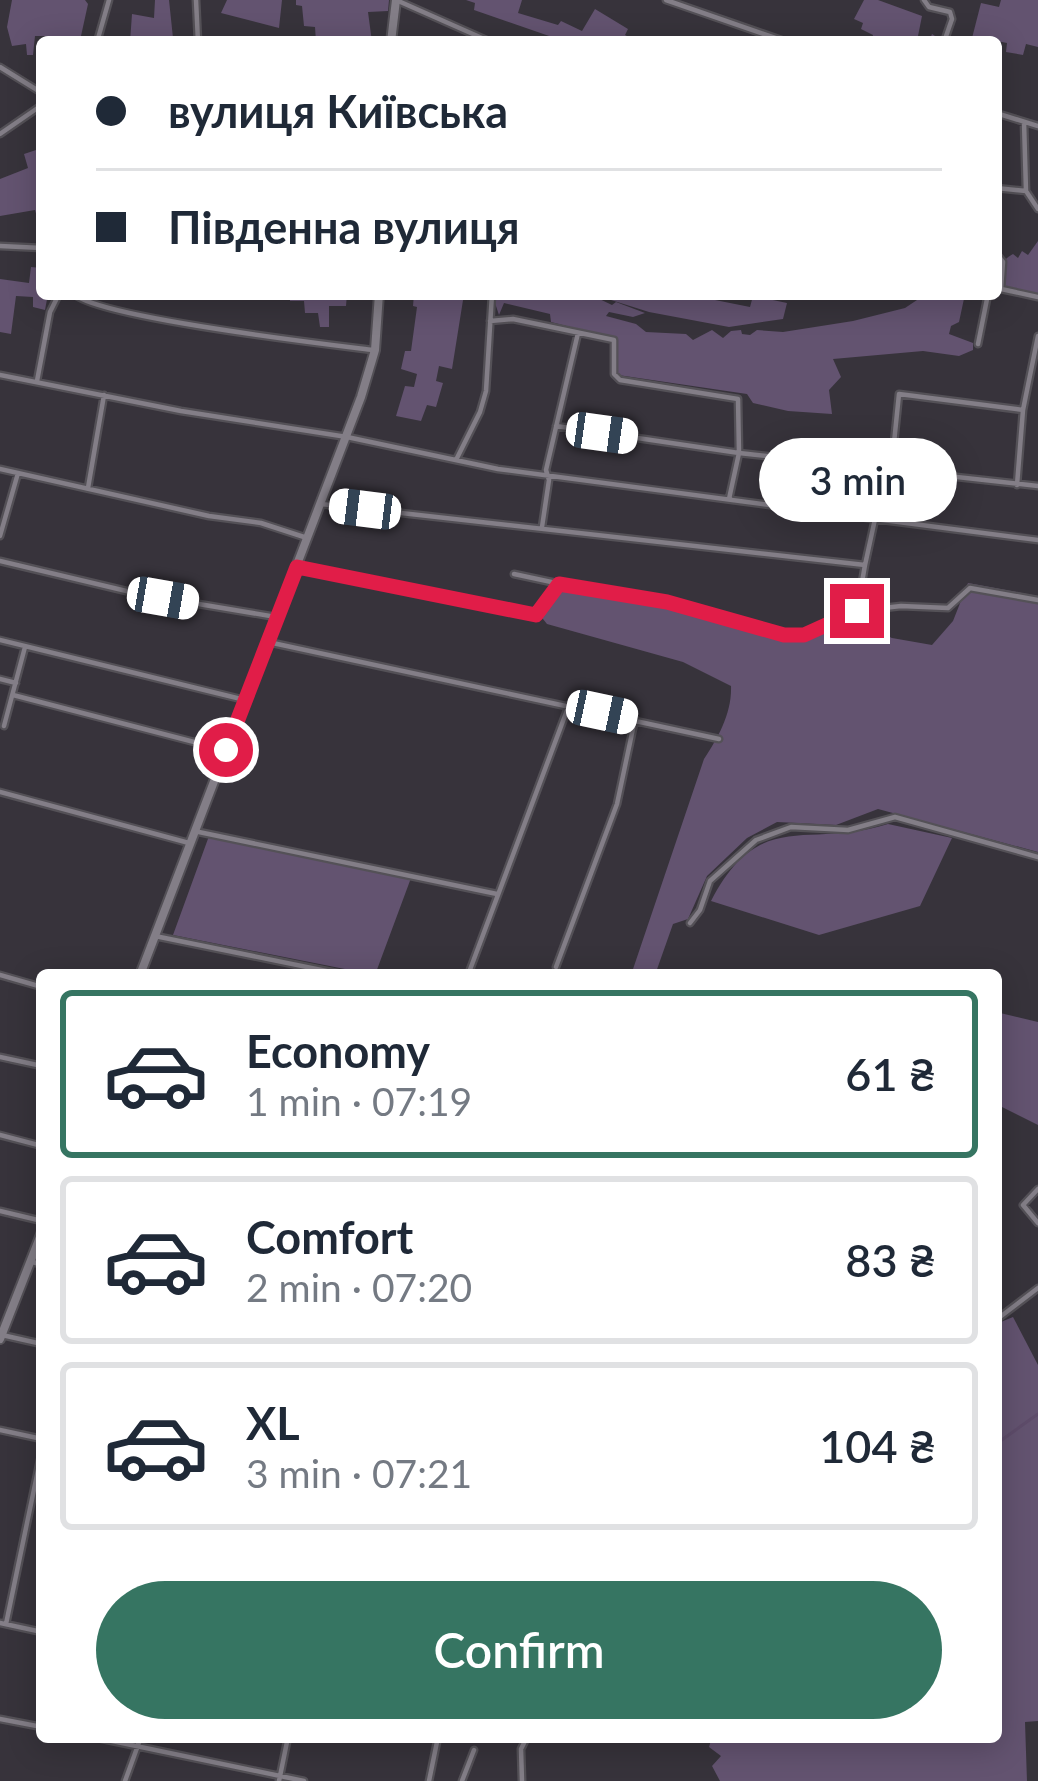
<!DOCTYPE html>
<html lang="en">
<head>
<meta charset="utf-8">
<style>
  :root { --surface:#fff; --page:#f2f2f3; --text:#1f2937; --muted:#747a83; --line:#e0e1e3; --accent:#367562 }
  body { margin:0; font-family:Lato,sans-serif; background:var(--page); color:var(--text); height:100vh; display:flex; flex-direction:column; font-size:45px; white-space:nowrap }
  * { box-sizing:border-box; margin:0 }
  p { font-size:39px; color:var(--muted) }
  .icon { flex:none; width:66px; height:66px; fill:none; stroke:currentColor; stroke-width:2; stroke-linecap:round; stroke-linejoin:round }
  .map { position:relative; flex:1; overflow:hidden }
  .sheet { position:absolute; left:36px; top:969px; width:966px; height:774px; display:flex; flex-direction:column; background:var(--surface); border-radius:12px; box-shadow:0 6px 30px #0003 }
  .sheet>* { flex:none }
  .hud { position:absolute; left:36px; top:36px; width:966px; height:264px; border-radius:12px; box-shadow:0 6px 30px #0003; display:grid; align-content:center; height:264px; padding:0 60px; background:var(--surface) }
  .end { position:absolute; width:54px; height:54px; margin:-27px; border:15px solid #e11d48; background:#fff; box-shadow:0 0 0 6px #fff }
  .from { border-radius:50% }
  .bubble { position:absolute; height:84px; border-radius:42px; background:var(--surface); box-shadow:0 6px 30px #0003; font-size:39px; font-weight:600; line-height:84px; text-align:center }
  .car { position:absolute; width:36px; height:72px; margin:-36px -18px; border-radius:15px; box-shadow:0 0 9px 3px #0007; background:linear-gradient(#fff 24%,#345 0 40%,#fff 0 76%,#345 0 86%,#fff 0) }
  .hud b { display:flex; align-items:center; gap:42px; height:114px; font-size:45px }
  .hud b+b { border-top:3px solid var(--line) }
  .hud i { width:30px; height:30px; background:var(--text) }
  ul { padding:21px 0 0; list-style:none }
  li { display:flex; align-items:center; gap:36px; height:168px; margin:0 24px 18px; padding:0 36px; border:6px solid var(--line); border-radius:12px }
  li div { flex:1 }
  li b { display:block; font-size:45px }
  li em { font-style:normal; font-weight:600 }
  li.active { border-color:var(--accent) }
  li>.icon { width:108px; height:108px; stroke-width:1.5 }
  .action { display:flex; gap:24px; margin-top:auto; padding:24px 60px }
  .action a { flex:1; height:138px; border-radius:72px; background:var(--accent); color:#fff; font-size:48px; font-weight:600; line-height:138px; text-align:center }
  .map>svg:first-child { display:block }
  .green { fill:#635370 }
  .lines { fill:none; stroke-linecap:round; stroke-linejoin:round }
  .stream { stroke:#5e4c6a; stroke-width:3 }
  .minor-casing { stroke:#545157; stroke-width:9 }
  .tertiary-casing { stroke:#545157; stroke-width:12 }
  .minor { stroke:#837e87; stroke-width:4.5 }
  .tertiary { stroke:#837e87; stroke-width:8 }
  .route { stroke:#e11d48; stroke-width:15 }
</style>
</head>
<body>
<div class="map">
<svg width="1038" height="1781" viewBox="0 0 1038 1781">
  <rect width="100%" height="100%" fill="#37333b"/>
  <path class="green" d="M12 0H85L88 4 81 36H35L33 55H27L26 44 12 46 7 27Z
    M155 0H169L173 38 130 42 132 14 154 18Z
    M227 0H282L279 28 221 13Z
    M296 0H389L388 11 368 12 372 42H316L315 27 304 26 302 6 296 5Z
    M466 0H522L518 13 558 25 561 21 582 31 595 9 628 29 625 35 638 42H551L552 37 474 10 475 3Z
    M864 0H878L922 16 918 36 930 39 932 34 944 42H881L872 38 873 35 861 29 863 23 854 19Z
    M1001 0H1038V47L1026 44 1023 55 1006 52 1007 43 987 39 971 42 981 3 999 7Z
    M42 148 39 167 42 217H37L35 210 0 216V179L28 168 24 154Z
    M1038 241V295L1009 287 996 288C996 271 999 262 1013 254L1018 258 1022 251 1028 255Z
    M31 267 42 268V294H48L45 310 33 307V297L16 296 11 334 0 332V279L29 283Z
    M290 294H347L346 306H329V327H320L318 313H305L304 301H290Z
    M414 294H464L452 369 439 366 436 381 443 383 436 407 427 405 421 421 396 416 405 386 414 387 417 374 401 369 405 351H411L417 307 413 306Z
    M492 294H589L612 305 616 302 645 313 633 317 609 312 606 316 636 324 646 332 686 334 693 340 712 330 723 338 731 331 741 330 742 334 750 335 757 330 783 332 853 321 905 308 926 294H965L959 322 951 326 949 334 973 343V350L959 356 923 351 833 359 841 377 829 390 832 414 788 411 753 403 747 394 618 375 614 356 617 339 551 322 550 314 504 303 499 315Z
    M592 294H705V298L750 307 753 296 787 303 783 319 729 327 649 312Z
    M968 583 1038 596V852L878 809 836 825 777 822 747 838 707 876 688 919 673 924 655 975H631L704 759C718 738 732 713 731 686L683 662 547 624 539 614 561 588 804 635 850 620 892 638 932 645 953 621Z
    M888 824 952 838 920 906 819 935 711 901C760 806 808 850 888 824Z
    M209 836 411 878 375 975 173 935Z
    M996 1012 1038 1022V1125L996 1104Z
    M1013 1317 1038 1365V1721L1025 1722 1027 1781H720L712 1766 721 1756 709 1747 712 1737H996V1324Z"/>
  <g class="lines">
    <path class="stream" d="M996 1444 1038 1414"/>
    <g class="minor-casing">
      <path id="minor" d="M196 0 198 42
        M396 0 491 42
        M666 0 787 42
        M924 0 929 7 950 12 952 19 944 42
        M97 42 109 0
        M0 67 42 93
        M996 113 1038 126
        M1024 122 1026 191 1038 209
        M0 134 42 105
        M996 188 1026 191
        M0 246 42 248
        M996 253 1003 262 1001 289 996 286
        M1001 289 1038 297
        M74 294C100 318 325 344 373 350
        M490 321 513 319 614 340V374L620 380 738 399 739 453 729 499
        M978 344 988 294
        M0 375 181 411 347 437 498 469 875 519 880 470
        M37 381 50 312 59 294
        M556 426 739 453 1038 486
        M456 460 480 412 486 391 492 294
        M0 469 209 516 261 523 304 537
        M891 472 899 394 1023 410
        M1017 485 1023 410 1038 336
        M88 488 104 395
        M321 504 865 565 875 519 1038 540
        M542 527 549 480 546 470 578 333
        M0 536 18 473
        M0 561 139 594 276 617
        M297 567 536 615 558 584 667 602 784 635H804L857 611 901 606 948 608 970 588 1038 600
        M514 574 556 583
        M857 611 865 565
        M0 640 245 700
        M268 642 719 739
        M0 679 16 683
        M13 695 225 750
        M4 726 25 647
        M0 792 189 843
        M194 831 497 894
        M690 923 700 910 710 881 756 840 791 827 848 830 895 817 1038 857
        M155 936 346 975
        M556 967 617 804 635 719
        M0 975 42 987
        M468 975 569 705
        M0 1057 42 1066
        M0 1135 42 1146
        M1038 1189 1023 1205 1038 1223
        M0 1211 42 1221
        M30 1261 42 1265
        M996 1320 1038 1288
        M2 1335 42 1344
        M0 1430 42 1439
        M0 1623 42 1632
        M6 1624 42 1451
        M0 1719 42 1727
        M93 1737 304 1781
        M125 1781 141 1737
        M279 1781 288 1737
        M429 1781 438 1737
        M462 1781 474 1750
        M522 1781 521 1749 527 1737"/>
    </g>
    <g class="tertiary-casing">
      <path id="tertiary" d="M391 42 396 0
        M140 975 361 397 375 350 379 294
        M0 1339 42 1232"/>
    </g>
    <use href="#minor" class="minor"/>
    <use href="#tertiary" class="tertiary"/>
  </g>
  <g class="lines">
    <path class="route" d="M226 750 297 567 536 615 559 584 667 602 784 635H804L857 611"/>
  </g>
</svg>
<i class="end from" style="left:226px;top:750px"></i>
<i class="end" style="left:857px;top:611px"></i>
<div class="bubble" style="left:759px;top:438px;width:198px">3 min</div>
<i class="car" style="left:602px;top:433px;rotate:98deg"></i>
<i class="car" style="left:365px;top:509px;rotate:277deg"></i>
<i class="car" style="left:163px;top:598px;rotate:100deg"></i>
<i class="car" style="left:602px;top:712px;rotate:102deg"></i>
<div class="hud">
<b><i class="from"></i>вулиця Київська</b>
<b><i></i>Південна вулиця</b>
</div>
<section class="sheet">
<ul>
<li class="active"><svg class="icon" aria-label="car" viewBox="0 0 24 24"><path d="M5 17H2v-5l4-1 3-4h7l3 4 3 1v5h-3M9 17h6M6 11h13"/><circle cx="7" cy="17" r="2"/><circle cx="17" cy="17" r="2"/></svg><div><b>Economy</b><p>1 min · 07:19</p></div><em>61 ₴</em></li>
<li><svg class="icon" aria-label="car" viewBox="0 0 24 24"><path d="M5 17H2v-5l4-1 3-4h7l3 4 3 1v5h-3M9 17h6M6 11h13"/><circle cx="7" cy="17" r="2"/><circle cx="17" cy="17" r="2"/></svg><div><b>Comfort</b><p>2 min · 07:20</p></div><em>83 ₴</em></li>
<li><svg class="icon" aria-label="car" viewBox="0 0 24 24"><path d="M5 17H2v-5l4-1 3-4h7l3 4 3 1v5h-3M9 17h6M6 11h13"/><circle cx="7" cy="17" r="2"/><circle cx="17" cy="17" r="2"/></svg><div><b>XL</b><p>3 min · 07:21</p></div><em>104 ₴</em></li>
</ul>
<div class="action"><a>Confirm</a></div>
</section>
</div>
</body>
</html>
